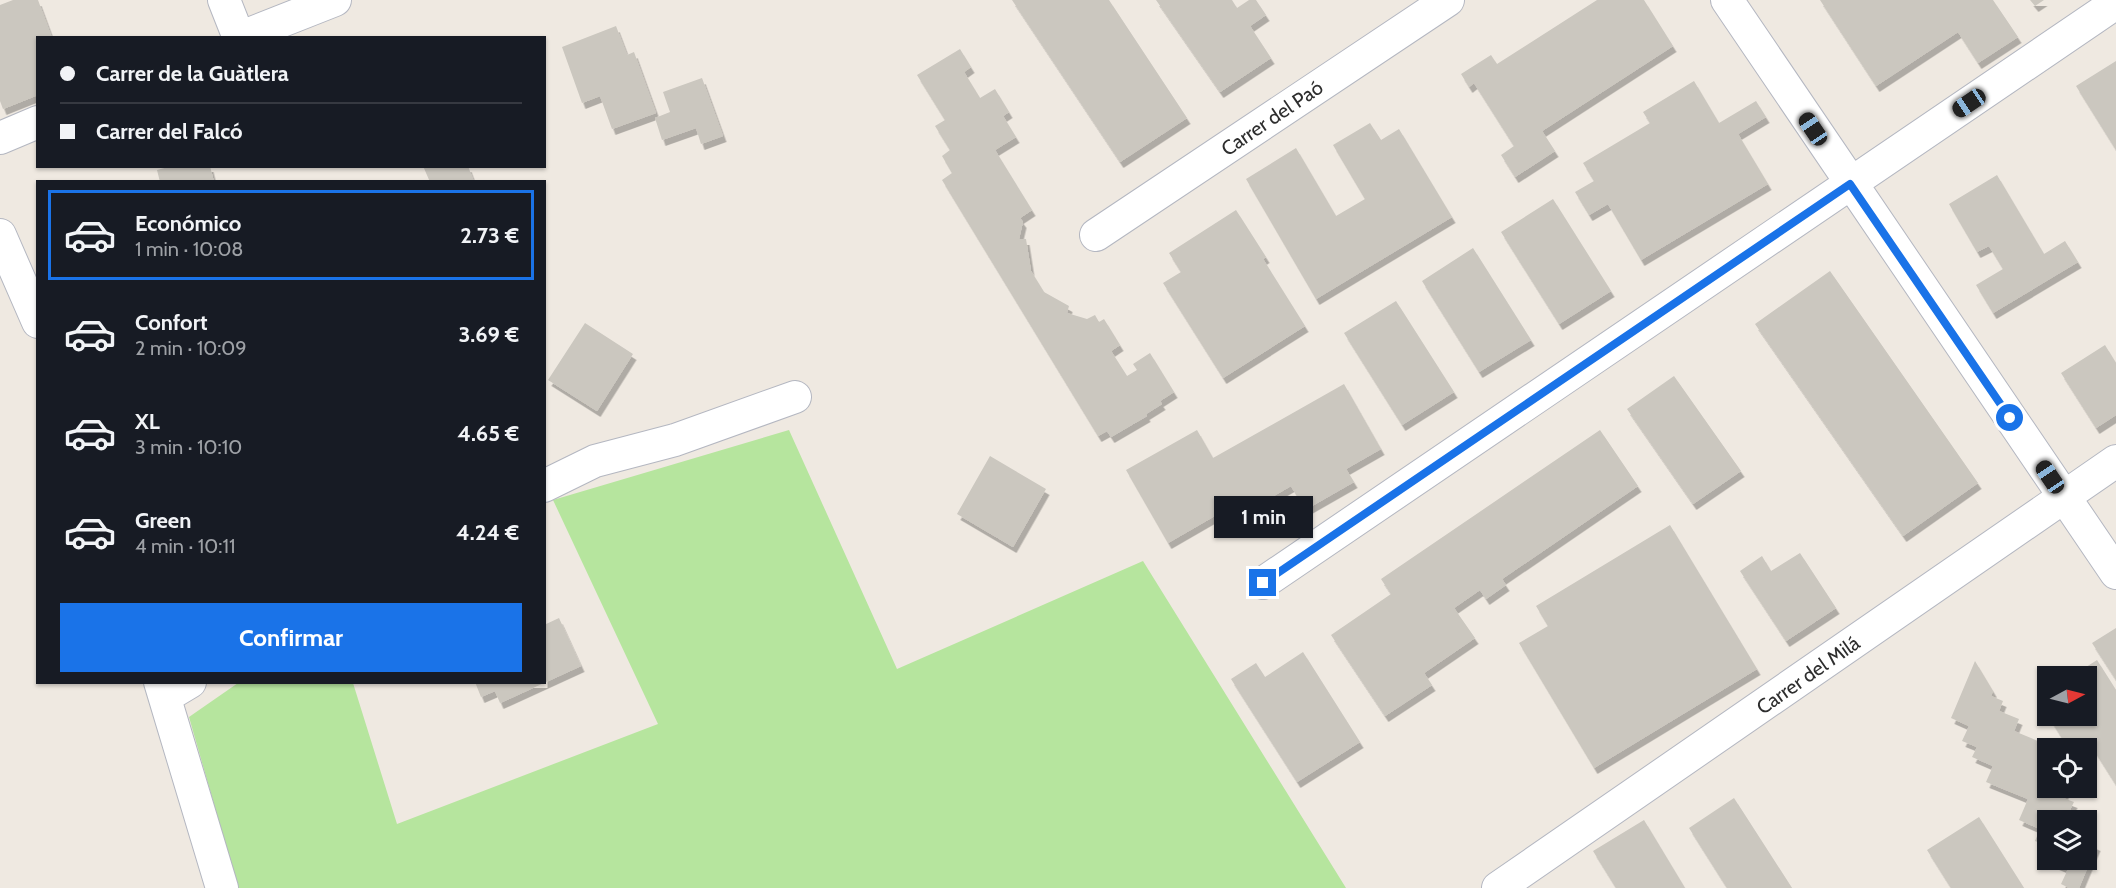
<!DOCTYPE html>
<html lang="es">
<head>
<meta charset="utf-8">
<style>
  :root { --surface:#171b24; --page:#242831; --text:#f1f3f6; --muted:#9ea1a6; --line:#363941; --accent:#1a73e8 }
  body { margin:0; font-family:Cabin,sans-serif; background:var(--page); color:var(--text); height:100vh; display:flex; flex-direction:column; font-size:22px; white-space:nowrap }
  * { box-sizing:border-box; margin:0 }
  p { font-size:20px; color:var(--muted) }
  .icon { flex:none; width:33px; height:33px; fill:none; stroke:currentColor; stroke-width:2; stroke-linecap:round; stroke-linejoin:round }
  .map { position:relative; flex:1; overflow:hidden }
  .sheet { position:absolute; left:36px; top:180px; width:510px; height:504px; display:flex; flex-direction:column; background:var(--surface); border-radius:0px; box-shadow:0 2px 4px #0004 }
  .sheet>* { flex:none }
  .banner { position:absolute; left:36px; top:36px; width:510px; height:132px; border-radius:0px; box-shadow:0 2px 4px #0004; display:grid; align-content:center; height:132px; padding:0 24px; background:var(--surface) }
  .needle { width:39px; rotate:83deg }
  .buttons { position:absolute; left:2037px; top:666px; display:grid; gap:12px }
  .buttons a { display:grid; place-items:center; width:60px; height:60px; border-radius:0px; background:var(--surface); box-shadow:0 2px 4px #0004; font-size:30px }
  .end { position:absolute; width:27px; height:27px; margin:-14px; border:8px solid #1a73e8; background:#fff; box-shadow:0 0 0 3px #fff }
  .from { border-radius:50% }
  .bubble { position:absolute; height:42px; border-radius:0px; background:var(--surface); box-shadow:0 2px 4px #0004; font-size:20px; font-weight:700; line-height:42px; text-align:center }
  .car { position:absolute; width:18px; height:36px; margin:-18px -9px; border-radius:8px; box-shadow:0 0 4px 2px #0007; background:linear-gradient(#222 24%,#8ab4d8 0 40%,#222 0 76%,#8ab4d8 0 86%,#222 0) }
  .banner b { display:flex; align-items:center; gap:21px; height:57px; font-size:22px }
  .banner b+b { border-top:2px solid var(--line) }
  .banner i { width:15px; height:15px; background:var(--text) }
  ul { padding:10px 0 0; list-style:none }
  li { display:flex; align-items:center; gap:18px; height:90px; margin:0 12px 9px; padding:0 12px; border:3px solid transparent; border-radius:0px }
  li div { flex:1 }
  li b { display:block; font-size:22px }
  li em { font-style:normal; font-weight:700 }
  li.on { border-color:var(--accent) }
  li>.icon { width:54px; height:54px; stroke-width:1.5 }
  .primary-button { display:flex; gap:12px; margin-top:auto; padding:12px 24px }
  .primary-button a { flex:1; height:69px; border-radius:0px; background:var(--accent); color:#fff; font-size:24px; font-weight:700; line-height:69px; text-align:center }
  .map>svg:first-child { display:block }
  .green { fill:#b6e59e }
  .building { fill:#cbc7bf; filter:url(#shadow) }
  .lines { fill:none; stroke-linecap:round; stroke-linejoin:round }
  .minor-casing { stroke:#b4b7c1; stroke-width:34 }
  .minor { stroke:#fff; stroke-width:32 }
  .route { stroke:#1a73e8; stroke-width:8 }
  .labels { text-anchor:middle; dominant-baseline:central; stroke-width:4.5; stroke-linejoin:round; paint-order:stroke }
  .street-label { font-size:20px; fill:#2e2e2e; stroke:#fff }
</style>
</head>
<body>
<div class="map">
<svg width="2116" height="888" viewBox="0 0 2116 888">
  <defs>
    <filter id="shadow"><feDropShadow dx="3.5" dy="6" stdDeviation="0" flood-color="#0004"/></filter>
  </defs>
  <rect width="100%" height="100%" fill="#efe9e1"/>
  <path class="green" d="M789 430 897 669 1143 561 1346 888H238L189 717 238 683H353L397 824 658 724 553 500Z"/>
  <path class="building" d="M13 0H38L52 38H38V95L3 109 0 101V5Z
    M1012 0H1109L1187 118 1120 162Z
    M1156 0H1232L1237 8 1249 0H1256L1266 15 1250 26 1271 58 1220 92Z
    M1597 0H1644L1673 46 1542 131 1555 151 1515 177 1501 155 1514 146 1474 83 1469 87 1461 74 1491 55 1497 64Z
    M1820 0H1993L2018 37 1978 63 1958 32 1876 86Z
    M2030 0H2044L2035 6Z
    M616 26 627 55 634 52 656 113 612 129 600 96 582 103 562 47Z
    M960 49 971 67 964 72 980 98 995 89 1009 112 1003 116 1016 137 995 150 1032 210 1020 218 1023 222 1019 239H1026L1031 271 1044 292 1069 306 1067 313 1087 319 1095 315 1099 322 1104 319 1120 345 1111 351 1127 376 1137 370 1133 364 1150 353 1174 392 1160 401 1162 404 1146 414 1147 416 1111 437 1107 431 1098 436 942 180 952 173 942 156 950 150 935 126 945 120 917 75Z
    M2116 61V150L2076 86Z
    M702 78 723 136 701 144 696 128 662 140 655 118 670 112 663 92Z
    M1694 81 1719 123 1756 101 1766 117 1738 134 1768 184 1641 260 1608 204 1589 215 1575 192 1594 181 1583 163 1650 123 1643 112Z
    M1370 123 1381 140 1399 129 1452 217 1316 299 1246 179 1296 148 1336 216 1365 199 1333 145Z
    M172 166H210L214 182H160L157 170Z
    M423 166H468L474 182H430Z
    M1997 175 2044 254 2065 241 2078 262 1993 313 1976 285 2003 269 1989 246 1977 252 1949 204Z
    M1553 199 1611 291 1559 324 1501 232Z
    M1236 210 1266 257 1263 259 1305 326 1223 378 1163 283 1181 272 1169 253Z
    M1473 248 1531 340 1479 372 1422 281Z
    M1830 271 1978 483 1903 536 1755 324Z
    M1396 301 1454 392 1402 425 1344 333Z
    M585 323 633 354 597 411 548 380Z
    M2105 345 2116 363V415L2096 428 2061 373Z
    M1674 376 1741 471 1693 504 1627 409Z
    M1344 384 1381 449 1346 469 1354 482 1305 510 1291 486 1246 512 1239 502 1168 543 1126 470 1197 430 1213 458Z
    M1600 430 1638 486 1502 579 1506 585 1486 599 1480 590 1454 608 1475 638 1424 673 1432 685 1385 716 1331 635 1391 594 1381 579Z
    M990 456 1046 489 1013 547 957 514Z
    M1670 525 1757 669 1594 768 1519 643 1548 626 1536 606Z
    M1800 553 1836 608 1786 641 1740 571 1762 556 1771 571Z
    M559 618 581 666 500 703 495 691 481 697 475 682H544V625Z
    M2116 628V680L2092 643Z
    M1303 652 1360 742 1297 782 1231 679 1256 663 1265 677Z
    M2097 660 2116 690V785L2090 744 2084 748H2068L2050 719 2055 716H2086V676H2072Z
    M1975 661 1993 691 1991 696 2003 701 1999 711 2019 719 2014 731 2038 741 2048 756V788H2067L2063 798 2074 802 2069 812 2090 820H2048V846L2035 841 2040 829 2019 820 2028 799 1986 782 1993 766 1972 757 1977 747 1962 741 1969 726 1951 718Z
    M1734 798 1792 888H1727L1689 828Z
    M1979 817 2024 888H1951L1927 850Z
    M1644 820 1685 888H1616L1593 851Z
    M2086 840 2097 845 2079 888H2069L2061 884 2068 869 2046 860H2086Z"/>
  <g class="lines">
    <g class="minor-casing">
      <path id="minor" d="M224 0 239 38
        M1727 0 2116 573
        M239 38 335 0
        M0 138 38 122
        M0 235 38 322
        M1096 235 1448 0
        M544 486 595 461 675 440 795 397
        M1263 583 2116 3
        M160 682 222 888
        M165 697 190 682
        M1498 888 2116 461"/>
    </g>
    <use href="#minor" class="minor"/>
  </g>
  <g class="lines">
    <path class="route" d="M1263 583 1850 184 2010 418"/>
  </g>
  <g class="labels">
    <g class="street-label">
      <text transform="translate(1272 118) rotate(-34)">Carrer del Paó</text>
      <text transform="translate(1808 675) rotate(-35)">Carrer del Milá</text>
    </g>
  </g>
</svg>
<div class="buttons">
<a><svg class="needle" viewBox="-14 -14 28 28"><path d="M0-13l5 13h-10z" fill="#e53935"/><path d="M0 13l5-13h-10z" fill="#9ea1a6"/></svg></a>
<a><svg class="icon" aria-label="locate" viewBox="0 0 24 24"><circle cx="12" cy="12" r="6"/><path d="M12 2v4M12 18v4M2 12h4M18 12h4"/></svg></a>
<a><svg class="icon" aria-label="layers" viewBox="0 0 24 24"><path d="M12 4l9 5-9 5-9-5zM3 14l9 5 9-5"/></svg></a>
</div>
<i class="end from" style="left:2010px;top:418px"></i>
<i class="end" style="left:1263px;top:583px"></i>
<div class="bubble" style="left:1214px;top:496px;width:99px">1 min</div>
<i class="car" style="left:1969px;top:103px;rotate:236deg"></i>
<i class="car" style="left:1813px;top:129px;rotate:326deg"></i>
<i class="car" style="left:2050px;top:477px;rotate:326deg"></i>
<div class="banner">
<b><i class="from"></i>Carrer de la Guàtlera</b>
<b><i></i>Carrer del Falcó</b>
</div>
<section class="sheet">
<ul>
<li class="on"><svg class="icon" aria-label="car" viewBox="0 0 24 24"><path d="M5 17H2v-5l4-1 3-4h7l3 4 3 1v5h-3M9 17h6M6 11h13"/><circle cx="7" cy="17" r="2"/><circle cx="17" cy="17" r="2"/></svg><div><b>Económico</b><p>1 min · 10:08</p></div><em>2.73 €</em></li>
<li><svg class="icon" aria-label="car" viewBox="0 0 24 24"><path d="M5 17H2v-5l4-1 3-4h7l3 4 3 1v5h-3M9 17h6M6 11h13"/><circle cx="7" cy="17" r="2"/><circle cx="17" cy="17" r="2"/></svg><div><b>Confort</b><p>2 min · 10:09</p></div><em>3.69 €</em></li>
<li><svg class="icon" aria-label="car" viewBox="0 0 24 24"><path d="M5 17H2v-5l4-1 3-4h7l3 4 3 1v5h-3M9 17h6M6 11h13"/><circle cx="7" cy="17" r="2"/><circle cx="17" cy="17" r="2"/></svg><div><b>XL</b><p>3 min · 10:10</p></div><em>4.65 €</em></li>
<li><svg class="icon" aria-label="car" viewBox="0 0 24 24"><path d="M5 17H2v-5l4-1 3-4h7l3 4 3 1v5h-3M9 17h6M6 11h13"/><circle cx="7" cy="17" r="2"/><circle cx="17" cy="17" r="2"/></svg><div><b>Green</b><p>4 min · 10:11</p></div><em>4.24 €</em></li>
</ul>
<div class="primary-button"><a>Confirmar</a></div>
</section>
</div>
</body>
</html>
